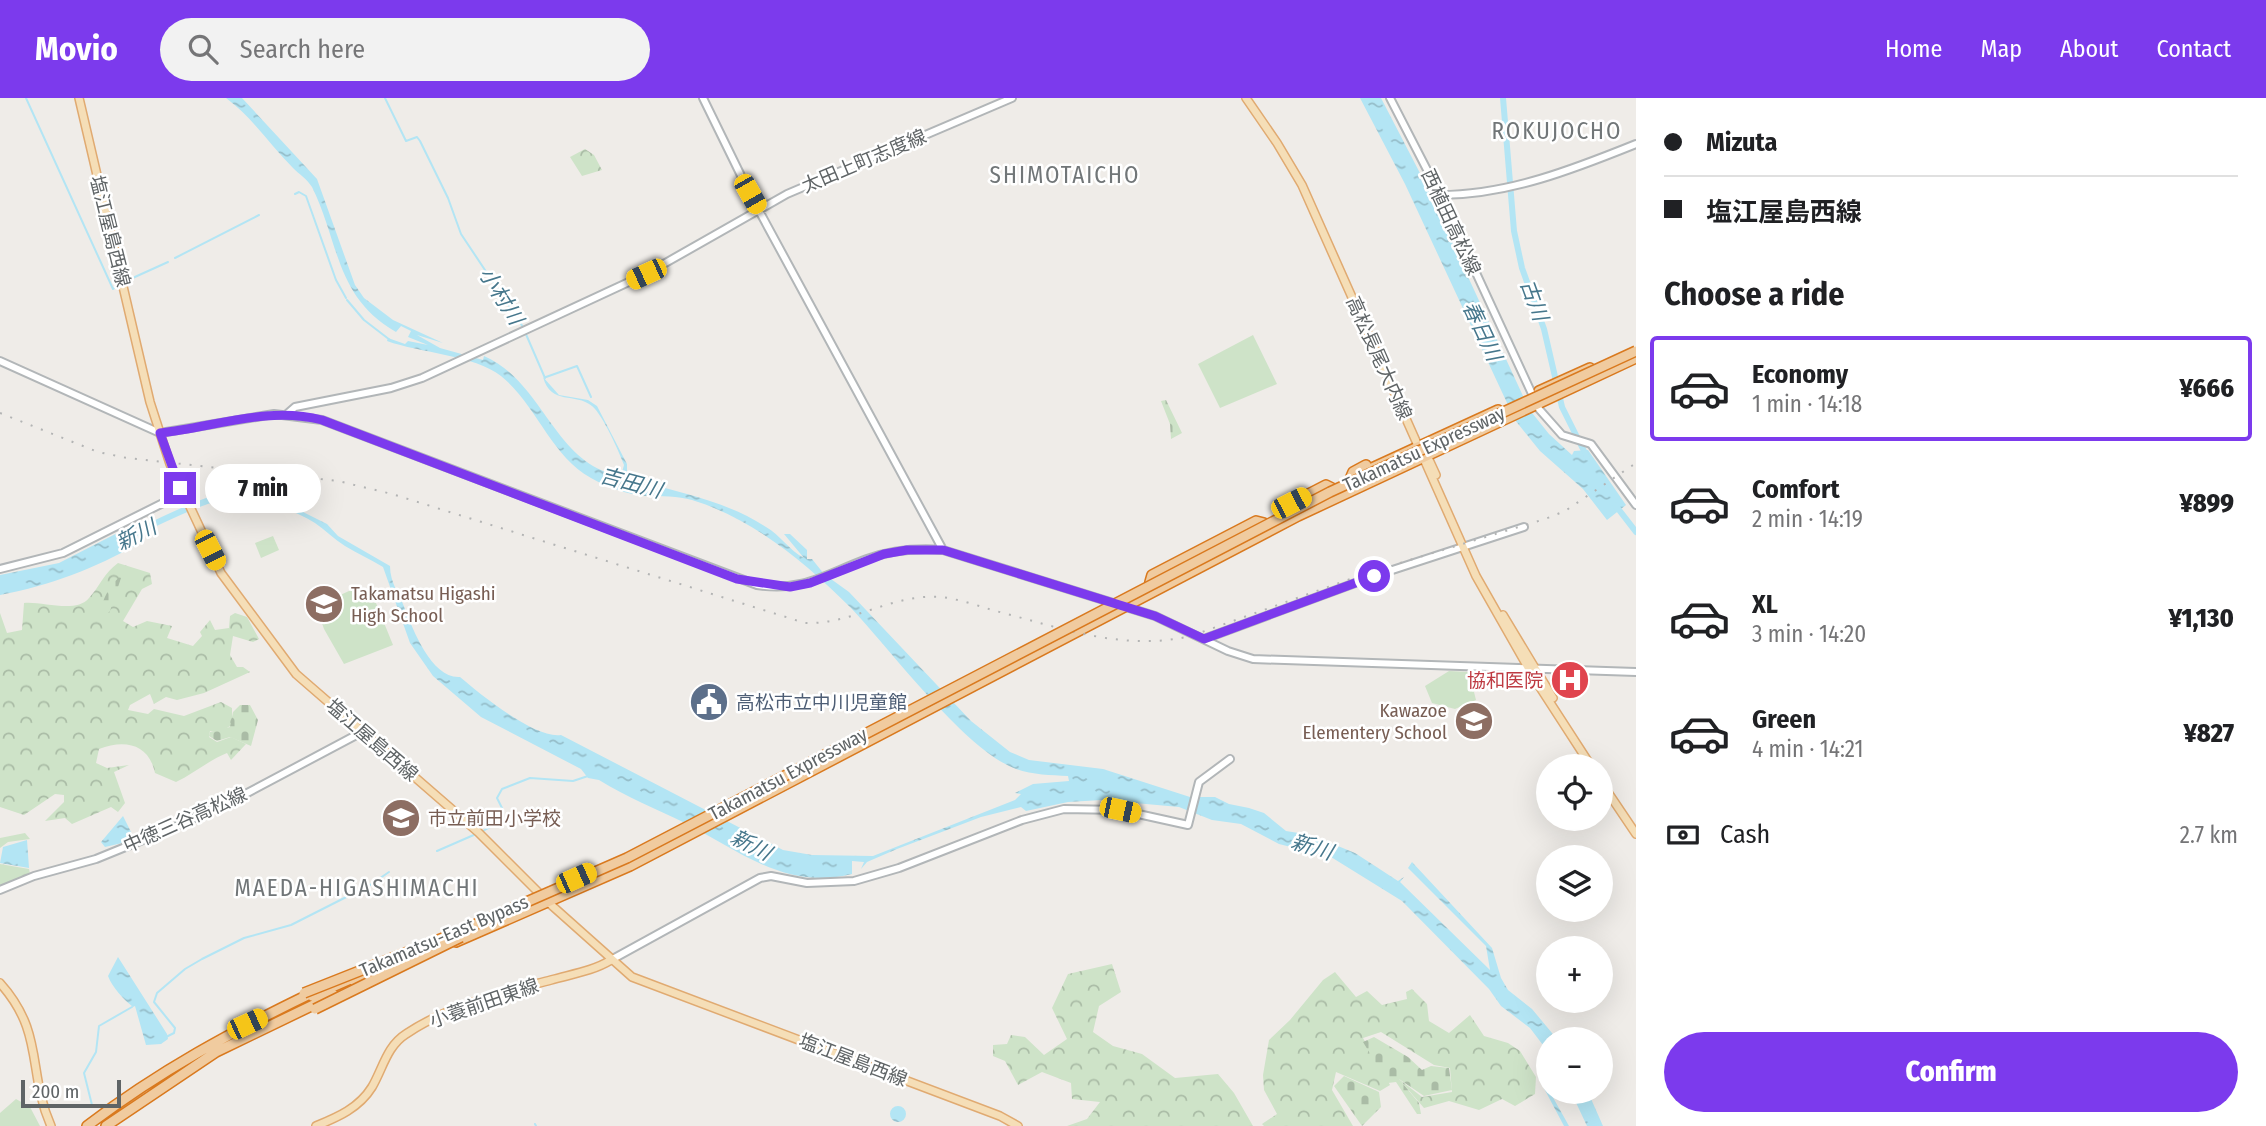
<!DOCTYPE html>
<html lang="en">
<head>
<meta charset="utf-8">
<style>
  :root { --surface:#fff; --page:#f2f2f2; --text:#202124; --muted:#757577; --line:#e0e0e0; --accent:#7c3aed }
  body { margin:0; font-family:"Fira Sans Condensed","Noto Sans JP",sans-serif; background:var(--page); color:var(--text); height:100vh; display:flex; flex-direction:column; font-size:26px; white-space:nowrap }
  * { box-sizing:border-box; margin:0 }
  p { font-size:23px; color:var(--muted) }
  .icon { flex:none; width:38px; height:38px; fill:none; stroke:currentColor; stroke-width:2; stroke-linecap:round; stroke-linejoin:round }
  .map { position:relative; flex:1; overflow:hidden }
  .side { display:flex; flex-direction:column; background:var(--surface); width:630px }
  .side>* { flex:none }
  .banner { display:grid; align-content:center; height:154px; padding:0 28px; background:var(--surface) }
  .controls { position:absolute; left:1536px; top:656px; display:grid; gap:14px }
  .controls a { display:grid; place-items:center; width:77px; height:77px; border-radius:50%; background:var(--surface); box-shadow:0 7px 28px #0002; font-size:35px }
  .scale { position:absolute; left:21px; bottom:18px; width:100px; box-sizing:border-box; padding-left:7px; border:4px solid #5f6466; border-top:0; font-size:19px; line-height:24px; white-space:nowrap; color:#5f6466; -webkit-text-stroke:5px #fff; paint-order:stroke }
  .end { position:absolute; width:32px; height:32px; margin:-16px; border:9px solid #7c3aed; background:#fff; box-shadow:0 0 0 4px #fff }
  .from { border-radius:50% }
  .bubble { position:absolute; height:49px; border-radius:24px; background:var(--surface); box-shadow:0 7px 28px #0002; font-size:23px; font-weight:800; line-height:49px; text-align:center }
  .car { position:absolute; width:21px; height:42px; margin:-21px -10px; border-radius:9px; box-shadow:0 0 5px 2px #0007; background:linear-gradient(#f5c518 24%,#345 0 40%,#f5c518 0 76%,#345 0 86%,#f5c518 0) }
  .banner b { display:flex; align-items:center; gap:24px; height:66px; font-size:26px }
  .banner b+b { border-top:2px solid var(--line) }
  .banner i { width:18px; height:18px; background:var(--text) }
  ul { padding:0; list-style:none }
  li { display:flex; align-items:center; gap:21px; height:105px; margin:0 14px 10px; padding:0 14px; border:4px solid transparent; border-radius:7px }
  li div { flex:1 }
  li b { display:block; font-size:26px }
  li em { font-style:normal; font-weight:800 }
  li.active { border-color:var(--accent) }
  li>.icon { width:63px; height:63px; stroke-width:1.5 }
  h2 { padding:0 28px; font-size:32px; line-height:84px }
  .pay { display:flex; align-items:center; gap:18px; height:77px; padding:0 28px; font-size:26px }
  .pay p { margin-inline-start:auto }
  .cta { display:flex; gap:14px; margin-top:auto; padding:14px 28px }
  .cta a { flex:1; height:80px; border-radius:42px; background:var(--accent); color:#fff; font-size:28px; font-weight:800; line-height:80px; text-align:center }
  header { display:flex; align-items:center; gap:42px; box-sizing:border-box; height:98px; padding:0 35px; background:var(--accent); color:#fff }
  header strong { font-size:33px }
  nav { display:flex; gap:38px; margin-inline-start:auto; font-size:24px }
  .search { width:490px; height:63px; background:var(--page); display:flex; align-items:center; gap:18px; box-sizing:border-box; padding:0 24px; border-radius:38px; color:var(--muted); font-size:26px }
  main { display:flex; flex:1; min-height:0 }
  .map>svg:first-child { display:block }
  .forest { fill:url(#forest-crowns) }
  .cemetery { fill:url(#cemetery-stones) }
  .green { fill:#cee3c8 }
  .water { fill:url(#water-ripples) }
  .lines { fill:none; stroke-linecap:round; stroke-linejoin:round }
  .stream { stroke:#b3e5f4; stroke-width:2 }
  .river { stroke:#b3e5f4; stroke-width:6 }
  .secondary-casing { stroke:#b2b6b8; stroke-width:10 }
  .primary-casing { stroke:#e0aa71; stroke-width:10 }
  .highway-casing { stroke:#d9791e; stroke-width:12 }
  .secondary { stroke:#fff; stroke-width:6 }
  .primary { stroke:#f5deb7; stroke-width:7 }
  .highway { stroke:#f0cb9f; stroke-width:9 }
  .rail { stroke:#b3b4b4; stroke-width:2; stroke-dasharray:2 9; stroke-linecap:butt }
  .highway-bridge-casing { stroke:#d9791e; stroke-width:12; stroke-linecap:butt }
  .highway-bridge { stroke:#f0cb9f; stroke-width:9 }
  .route { stroke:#7c3aed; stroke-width:9 }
  .labels { text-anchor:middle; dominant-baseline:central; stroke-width:5; stroke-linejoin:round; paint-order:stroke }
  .street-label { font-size:19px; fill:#5f6466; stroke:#fff }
  .education-label { font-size:19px; fill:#785e54; stroke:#fff; text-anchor:start }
  .health-label { font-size:19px; fill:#be3a42; stroke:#fff; text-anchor:end }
  .service-label { font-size:19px; fill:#4e5e75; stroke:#fff; text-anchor:start }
  .water-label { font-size:21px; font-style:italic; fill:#46778c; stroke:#fff }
  .quarter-label { font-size:23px; letter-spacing:2px; fill:#717678; stroke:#fff }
</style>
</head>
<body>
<header>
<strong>Movio</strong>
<div class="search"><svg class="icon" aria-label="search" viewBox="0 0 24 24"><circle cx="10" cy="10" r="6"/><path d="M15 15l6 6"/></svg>Search here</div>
<nav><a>Home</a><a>Map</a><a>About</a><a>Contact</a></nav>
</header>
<main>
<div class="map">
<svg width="1636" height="1028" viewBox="0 0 1636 1028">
  <defs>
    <pattern id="forest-crowns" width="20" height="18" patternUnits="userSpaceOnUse" patternTransform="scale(1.75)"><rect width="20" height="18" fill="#cee3c8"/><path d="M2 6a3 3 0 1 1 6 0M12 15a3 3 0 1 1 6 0" fill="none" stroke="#aabca6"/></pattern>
    <pattern id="cemetery-stones" width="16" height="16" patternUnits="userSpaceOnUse" patternTransform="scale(1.75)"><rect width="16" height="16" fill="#cee3c8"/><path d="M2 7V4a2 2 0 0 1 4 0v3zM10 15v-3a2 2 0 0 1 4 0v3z" fill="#aabca6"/></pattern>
    <pattern id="water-ripples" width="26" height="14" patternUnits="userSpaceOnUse" patternTransform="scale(1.75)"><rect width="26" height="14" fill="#b3e5f4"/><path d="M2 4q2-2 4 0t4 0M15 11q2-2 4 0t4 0" fill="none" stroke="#95bdc9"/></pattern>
  </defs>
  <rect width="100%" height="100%" fill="#efece8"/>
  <path class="forest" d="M585 51 594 57 602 72 582 78 570 59Z
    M118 465 150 475 152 486 142 491 123 523 133 529 147 523 172 528 167 540 193 548 202 538 200 534 210 522 215 532 229 530 230 518 235 515 247 519 259 541 253 544 233 538 230 557 237 569H243L250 574 204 595 177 602 166 599 154 606 150 596 130 607 128 612 148 616 154 611 184 618 221 604 232 610V627L220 634 210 633 209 639 217 644 231 639 246 646 231 662 227 655C211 661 193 676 176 684L155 675C149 646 125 641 99 651L96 665 107 670 129 667 114 674 125 705 118 714 111 709 72 726 65 720 45 723 64 704V697L55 696 24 717 0 709V515L7 535 22 532 24 505C42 503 76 516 89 500 100 488 104 475 118 465Z
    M25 735 30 741 8 744 0 750V740Z
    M0 766 29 771 30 776 0 789Z
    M1112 866 1121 894 1099 908 1093 934 1113 948 1142 956 1175 980 1218 976 1234 995 1253 1028H1067L1087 1021 1100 1004 1072 1001 1071 985 1042 974 1018 987 1005 963 993 958V947L1007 946 1011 937 1025 939 1044 957 1067 941 1052 910 1068 876Z
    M1335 874 1356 899 1367 893 1382 907 1407 901 1406 894 1412 891 1427 906 1429 923 1449 935 1470 917 1484 938 1508 945 1520 953 1536 979 1535 996 1515 1008 1502 1001 1479 1012 1449 1003 1424 1010 1399 981 1422 999 1452 994 1450 970 1434 967 1381 934 1363 940 1390 987 1380 993 1336 974 1332 992 1353 1028H1264L1262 1026 1277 1016 1264 992 1263 977 1269 942 1290 922 1323 882Z"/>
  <path class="cemetery" d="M1166 302 1182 335 1171 341 1170 326 1161 303Z
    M122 477 110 513 103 520C97 507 111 485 122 477Z
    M240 607H250L258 622 251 648 230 639 217 643 209 638 210 634 230 629 233 614Z
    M1374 939 1408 959 1422 972 1431 968 1449 970 1452 992 1424 998 1399 981 1419 1005 1421 1016H1417L1396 984 1388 985 1363 944Z
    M1344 978 1379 994 1381 1009 1362 1028 1334 988Z"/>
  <path class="green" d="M1253 237 1277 286 1220 310 1198 266Z
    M273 438 279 452 261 460 255 445Z
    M360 488 367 504 376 505 393 547 344 566 324 531 316 508Z
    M1449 573 1469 574 1476 602 1455 611 1432 605 1425 588Z
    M16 1001 30 1009 40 1028H0V1015Z"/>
  <path class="water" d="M226 0H242L317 81 355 187 364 200 393 222 443 245 417 237 440 250 483 262 484 258C543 283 555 368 621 378L624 367C619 354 603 317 592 308 575 294 551 308 543 279L559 297 588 302 597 308 627 366V380C673 393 725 402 766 429 780 437 789 452 804 460L784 436H790L807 452V461H812L824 476 849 494 971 623 1010 654 1029 662 1103 671 1190 699H1215L1229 706 1249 710 1264 715 1286 733 1311 737 1355 755 1398 783 1404 779 1400 784 1490 872 1486 848 1408 770 1412 764 1492 850 1501 880 1508 892 1532 911 1557 941 1549 942V955L1530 930 1501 908 1489 891 1402 803 1331 759 1279 746 1241 726 1212 722 1179 709 1102 702 1068 704 1026 713 1021 709 981 719 897 751 867 764 861 771 864 764 852 763V776C786 793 738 752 685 725 656 711 627 699 599 682L588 680 581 671 481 619 433 578 410 545 383 469C370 461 358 456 345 448 334 441 325 432 315 425 285 407 245 394 211 402L212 400 255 399 295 410 327 426 338 438 390 468C390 485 400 497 405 511 413 532 432 581 460 579 480 596 535 641 561 637L783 752 812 757 873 758 1015 702 1021 696 1015 695 1033 686 1069 683 1068 678C1051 677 1033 677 1016 671 965 652 890 551 851 510 806 465 754 421 692 402 678 398 661 398 646 398 629 397 606 389 591 380 550 357 537 307 501 278 474 257 420 255 387 243L388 240 405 246 408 243 428 247 408 239 411 233 401 228 396 234C335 199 339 143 312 89 307 81 299 76 293 70 270 47 252 19 226 0Z
    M1360 0H1381L1422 79 1529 311 1549 336 1572 357 1574 353 1588 352 1626 407 1607 422 1583 391 1540 353 1515 322 1405 86Z
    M131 428 140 445C93 471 52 487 0 497V477L59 465Z
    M123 718 135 742 105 749 101 744Z
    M27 742 29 770 0 765 3 749Z
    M118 859 167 936 168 941 161 946 146 947 135 908 133 909C124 902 112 889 108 878Z
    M1541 978 1569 1028H1564L1538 979Z
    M1571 994H1588L1603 1028H1587Z
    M890 1016a8 8 0 1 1 16 0a8 8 0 1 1-16 0Z"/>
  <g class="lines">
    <path class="stream" d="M26 0 113 191 121 186
      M385 0 406 43 417 39 420 43 448 100 461 136 523 229
      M295 96 299 94 306 98 336 182 346 200
      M175 160 259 117
      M126 183 168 164
      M347 202 364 222 390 242
      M525 234 545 280
      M546 279 577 268 591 299
      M483 733 492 728 503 712 497 700 502 691 530 680 573 683 588 678
      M437 753 476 736
      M166 939 174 935 175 930 154 904 157 895 185 871 202 861 244 840 291 827 370 787 389 774
      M92 1007 84 975 96 954 99 928 132 909
      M535 1026 536 1028"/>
    <path class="river" d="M1503 0 1514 133 1522 170 1544 231 1562 309 1587 359
      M1616 408 1636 434
      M129 439C146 429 199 404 217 400"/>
    <g class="secondary-casing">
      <path id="secondary" d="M703 0 750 96 943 452
        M1390 0 1440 97 1539 311 1562 337 1591 346 1636 407
        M1440 97C1508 97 1574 71 1636 46
        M0 263 160 335 274 316 322 322 757 487C804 494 826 476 867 461 892 452 917 450 943 452L1155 518 1228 553 1253 561 1636 574
        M287 316 295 309 391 290 422 280 646 176 787 96 1012 0
        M0 471 63 455 183 395
        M1204 541 1374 478 1524 429
        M0 792 34 778 96 761 172 730 236 701 362 634
        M611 862 760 780 771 778 807 785 854 783 899 770 1022 722 1064 711 1120 712 1188 727 1199 684 1230 661"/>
    </g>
    <g class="primary-casing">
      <path id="primary" d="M79 0 150 304 170 366 221 475 296 576 478 734 549 805 632 879 1000 1018 1018 1028
        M1246 0 1277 45 1302 87 1476 478 1534 580 1591 668
        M1425 353 1436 377
        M1503 517 1553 600
        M1601 684 1636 736
        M0 885C45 935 27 974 51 1028
        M316 1028C338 1019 359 1010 372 989 383 970 387 948 406 936 449 907 502 895 551 882 572 876 593 873 611 862"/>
    </g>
    <g class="highway-casing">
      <path id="highway" d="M1539 293 1590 270
        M1361 375 1498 312
        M1350 381 1353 374 1366 367
        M1288 412 1291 405 1326 387 1332 390
        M1150 484 1152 477 1256 423 1264 425
        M456 844 630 768 1298 418 1636 260
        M355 884 397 866
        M312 898 360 877
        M87 1028C159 973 233 933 314 894
        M106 1028 216 954 334 897"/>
    </g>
    <use href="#secondary" class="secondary"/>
    <use href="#primary" class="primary"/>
    <use href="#highway" class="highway"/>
    <path class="rail" d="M0 315 98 354 127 360 338 383 392 396 805 525C852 527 893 495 941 499 958 501 976 507 992 512 1059 529 1122 554 1191 538L1367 475 1545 421 1565 413 1636 365"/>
    <g class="highway-bridge-casing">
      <path id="highway-bridge" d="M304 895 458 834 627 760 1330 394 1636 253
        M315 911 461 839"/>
    </g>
    <use href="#highway-bridge" class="highway-bridge"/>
  </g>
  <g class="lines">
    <path class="route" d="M180 390 160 335C215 329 267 308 322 322L737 481 790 489 810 485 884 456 907 452H943L1155 518 1204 541 1374 478"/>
  </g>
  <defs>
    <g id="school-disc" transform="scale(2.0125)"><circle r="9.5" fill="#8d6e63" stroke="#fff"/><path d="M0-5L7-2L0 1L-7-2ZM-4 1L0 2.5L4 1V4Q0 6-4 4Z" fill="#fff"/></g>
    <g id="hospital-disc" transform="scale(2.0125)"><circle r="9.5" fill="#e0444e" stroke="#fff"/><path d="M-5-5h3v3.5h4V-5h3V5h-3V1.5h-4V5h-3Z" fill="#fff"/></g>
    <g id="civic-disc" transform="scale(2.0125)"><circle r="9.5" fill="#5c6f8a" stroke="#fff"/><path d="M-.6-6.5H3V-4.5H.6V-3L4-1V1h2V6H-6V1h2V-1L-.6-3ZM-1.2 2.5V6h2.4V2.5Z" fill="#fff"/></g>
  </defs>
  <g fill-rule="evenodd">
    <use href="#school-disc" x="324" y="506"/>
    <use href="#hospital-disc" x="1570" y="582"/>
    <use href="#civic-disc" x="709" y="604"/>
    <use href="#school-disc" x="1474" y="623"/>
    <use href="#school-disc" x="401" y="720"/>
  </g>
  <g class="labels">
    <g class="street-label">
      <text transform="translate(864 63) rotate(-23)">太田上町志度線</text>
      <text transform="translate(1451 124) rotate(65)">西植田高松線</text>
      <text transform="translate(110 133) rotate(76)">塩江屋島西線</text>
      <text transform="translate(1379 260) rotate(66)">高松長尾大内線</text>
      <text transform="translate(1424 351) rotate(-25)">Takamatsu Expressway</text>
      <text transform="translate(372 642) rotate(41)">塩江屋島西線</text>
      <text transform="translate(788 676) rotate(-28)">Takamatsu Expressway</text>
      <text transform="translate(185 722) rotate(-24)">中徳三谷高松線</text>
      <text transform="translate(444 838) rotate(-23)">Takamatsu-East Bypass</text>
      <text transform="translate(484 905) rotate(-19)">小蓑前田東線</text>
      <text transform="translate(853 962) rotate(21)">塩江屋島西線</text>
    </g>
    <g class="education-label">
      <text x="351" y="495">Takamatsu Higashi<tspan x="351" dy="22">High School</tspan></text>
      <text x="1447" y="612" text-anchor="end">Kawazoe<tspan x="1447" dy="22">Elementery School</tspan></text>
      <text x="428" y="720">市立前田小学校</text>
    </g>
    <g class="health-label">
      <text x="1543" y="582">協和医院</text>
    </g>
    <g class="service-label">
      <text x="736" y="604">高松市立中川児童館</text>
    </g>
    <g class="water-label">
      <text transform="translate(501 198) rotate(58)">小村川</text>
      <text transform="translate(1534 202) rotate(70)">古川</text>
      <text transform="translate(1482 233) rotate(65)">春日川</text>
      <text transform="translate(631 385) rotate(15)">吉田川</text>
      <text transform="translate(136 437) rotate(-27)">新川</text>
      <text transform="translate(751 747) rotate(27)">新川</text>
      <text transform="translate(1312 749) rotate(17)">新川</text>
    </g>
    <g class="quarter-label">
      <text x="1557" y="33">ROKUJOCHO</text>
      <text x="1065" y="77">SHIMOTAICHO</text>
      <text x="357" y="790">MAEDA-HIGASHIMACHI</text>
    </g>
  </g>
</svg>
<div class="controls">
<a><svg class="icon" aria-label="locate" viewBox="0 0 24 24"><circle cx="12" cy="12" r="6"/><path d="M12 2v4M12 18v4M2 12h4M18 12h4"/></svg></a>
<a><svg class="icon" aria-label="layers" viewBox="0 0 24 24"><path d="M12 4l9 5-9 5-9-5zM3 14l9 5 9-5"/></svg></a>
<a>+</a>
<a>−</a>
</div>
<div class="scale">200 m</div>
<i class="end from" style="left:1374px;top:478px"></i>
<i class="end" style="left:180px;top:390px"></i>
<div class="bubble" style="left:205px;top:366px;width:116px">7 min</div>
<i class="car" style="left:750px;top:96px;rotate:150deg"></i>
<i class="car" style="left:646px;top:176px;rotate:245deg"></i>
<i class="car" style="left:1291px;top:405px;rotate:63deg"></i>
<i class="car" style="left:210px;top:452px;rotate:153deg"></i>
<i class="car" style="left:1120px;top:712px;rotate:102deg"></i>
<i class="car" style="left:576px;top:780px;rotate:66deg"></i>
<i class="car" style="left:247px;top:926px;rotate:65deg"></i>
</div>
<section class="side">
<div class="banner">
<b><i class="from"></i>Mizuta</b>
<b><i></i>塩江屋島西線</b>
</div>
<h2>Choose a ride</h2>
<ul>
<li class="active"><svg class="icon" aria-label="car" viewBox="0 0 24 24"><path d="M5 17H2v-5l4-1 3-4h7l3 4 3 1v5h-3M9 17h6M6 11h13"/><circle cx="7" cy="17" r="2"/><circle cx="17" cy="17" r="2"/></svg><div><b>Economy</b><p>1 min · 14:18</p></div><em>¥666</em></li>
<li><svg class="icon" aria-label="car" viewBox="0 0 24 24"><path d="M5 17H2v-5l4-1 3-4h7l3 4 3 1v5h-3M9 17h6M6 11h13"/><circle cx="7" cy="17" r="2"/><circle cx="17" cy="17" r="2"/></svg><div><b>Comfort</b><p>2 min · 14:19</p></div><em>¥899</em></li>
<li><svg class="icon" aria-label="car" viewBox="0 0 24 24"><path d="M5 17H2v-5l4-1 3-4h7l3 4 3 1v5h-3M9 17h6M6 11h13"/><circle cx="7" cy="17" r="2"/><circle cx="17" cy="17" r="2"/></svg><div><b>XL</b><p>3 min · 14:20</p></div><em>¥1,130</em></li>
<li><svg class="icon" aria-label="car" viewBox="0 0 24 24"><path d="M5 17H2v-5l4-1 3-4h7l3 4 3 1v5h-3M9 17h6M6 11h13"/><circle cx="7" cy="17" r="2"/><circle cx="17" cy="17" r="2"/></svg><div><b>Green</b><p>4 min · 14:21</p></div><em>¥827</em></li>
</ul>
<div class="pay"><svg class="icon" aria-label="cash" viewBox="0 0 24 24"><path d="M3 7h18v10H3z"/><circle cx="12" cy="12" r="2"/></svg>Cash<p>2.7 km</p></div>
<div class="cta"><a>Confirm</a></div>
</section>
</main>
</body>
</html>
